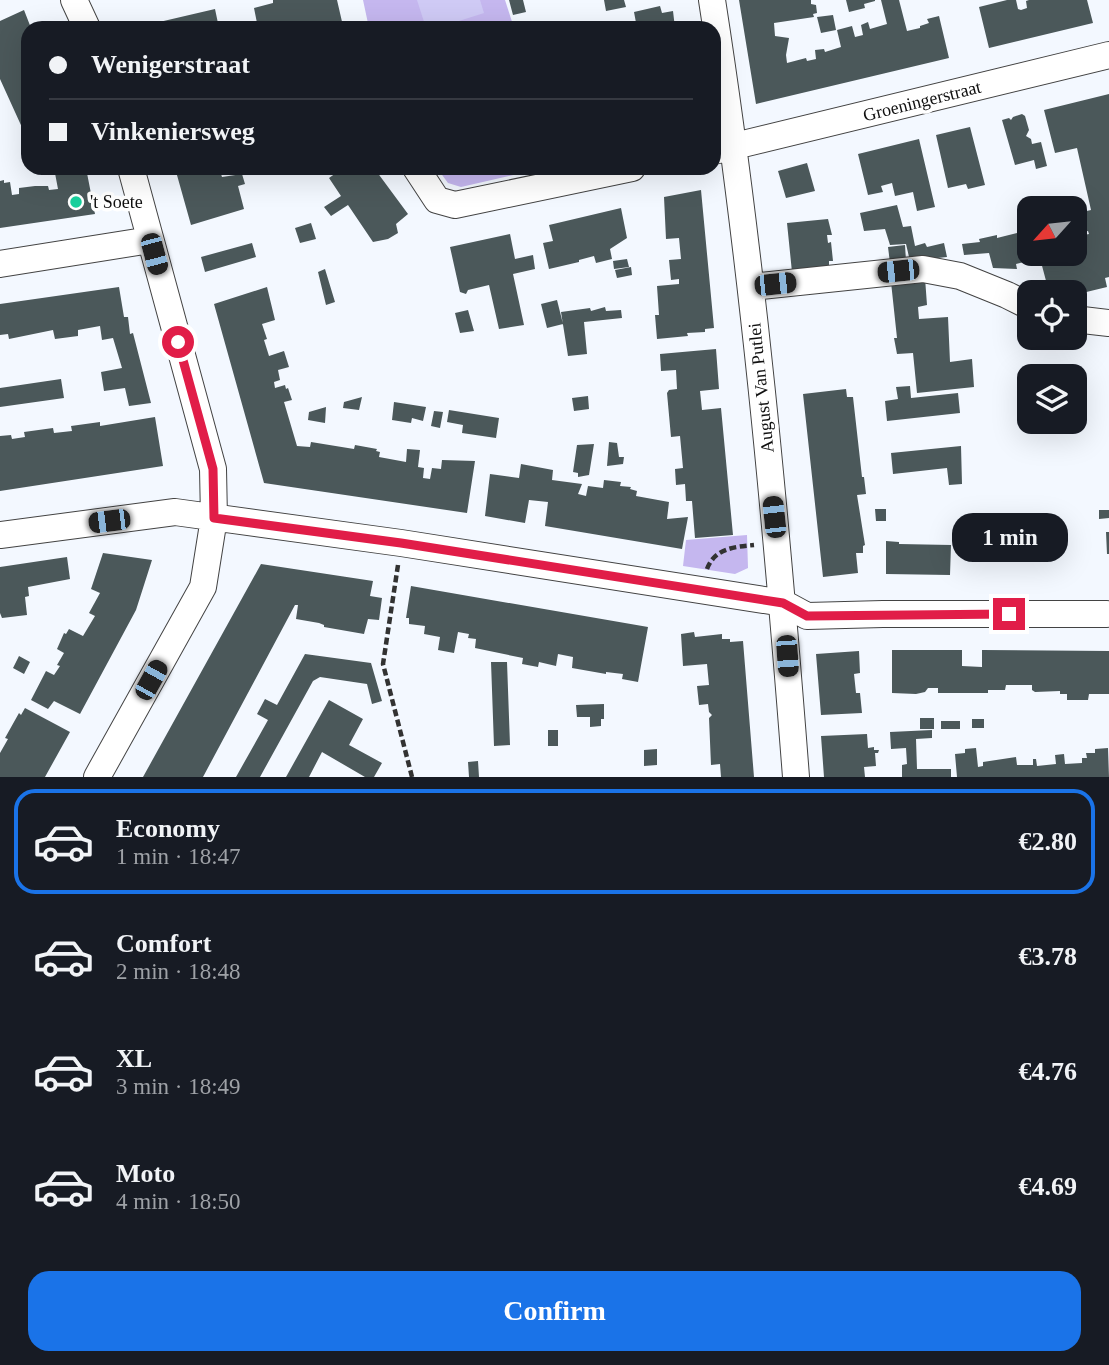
<!DOCTYPE html>
<html lang="en">
<head>
<meta charset="utf-8">
<style>
  :root { --surface:#171b24; --page:#242831; --text:#f1f3f6; --muted:#9ea1a6; --line:#363941; --accent:#1a73e8 }
  body { margin:0; font-family:"Times New Roman",serif; background:var(--page); color:var(--text); height:100vh; display:flex; flex-direction:column; font-size:26px; white-space:nowrap }
  * { box-sizing:border-box; margin:0 }
  p { font-size:23px; color:var(--muted) }
  .icon { flex:none; width:38px; height:38px; fill:none; stroke:currentColor; stroke-width:2; stroke-linecap:round; stroke-linejoin:round }
  .map { position:relative; height:777px; overflow:hidden }
  .sheet { display:flex; flex-direction:column; background:var(--surface); flex:1 }
  .sheet>* { flex:none }
  .hud { position:absolute; left:21px; top:21px; width:700px; height:154px; border-radius:21px; box-shadow:0 7px 28px #0002; display:grid; align-content:center; height:154px; padding:0 28px; background:var(--surface) }
  .needle { width:46px; rotate:243deg }
  .buttons { position:absolute; left:1017px; top:196px; display:grid; gap:14px }
  .buttons a { display:grid; place-items:center; width:70px; height:70px; border-radius:14px; background:var(--surface); box-shadow:0 7px 28px #0002; font-size:35px }
  .end { position:absolute; width:32px; height:32px; margin:-16px; border:9px solid #e11d48; background:#fff; box-shadow:0 0 0 4px #fff }
  .from { border-radius:50% }
  .bubble { position:absolute; height:49px; border-radius:21px; background:var(--surface); box-shadow:0 7px 28px #0002; font-size:23px; font-weight:800; line-height:49px; text-align:center }
  .car { position:absolute; width:21px; height:42px; margin:-21px -10px; border-radius:9px; box-shadow:0 0 5px 2px #0007; background:linear-gradient(#222 24%,#8ab4d8 0 40%,#222 0 76%,#8ab4d8 0 86%,#222 0) }
  .hud b { display:flex; align-items:center; gap:24px; height:66px; font-size:26px }
  .hud b+b { border-top:2px solid var(--line) }
  .hud i { width:18px; height:18px; background:var(--text) }
  ul { padding:12px 0 0; list-style:none }
  li { display:flex; align-items:center; gap:21px; height:105px; margin:0 14px 10px; padding:0 14px; border:4px solid transparent; border-radius:21px }
  li div { flex:1 }
  li b { display:block; font-size:26px }
  li em { font-style:normal; font-weight:800 }
  li.selected { border-color:var(--accent) }
  li>.icon { width:63px; height:63px; stroke-width:1.5 }
  .action { display:flex; gap:14px; margin-top:auto; padding:14px 28px }
  .action a { flex:1; height:80px; border-radius:21px; background:var(--accent); color:#fff; font-size:28px; font-weight:800; line-height:80px; text-align:center }
  .map>svg:first-child { display:block }
  .green { fill:#c5b7ef }
  .pitch { fill:#cfcaf5 }
  .building { fill:#4b585a }
  .lines { fill:none; stroke-linecap:round; stroke-linejoin:round }
  .minor-casing { stroke:#434343; stroke-width:28 }
  .path { stroke:#323232; stroke-width:4.5; stroke-dasharray:7 3.5; stroke-linecap:butt }
  .minor { stroke:#fff; stroke-width:26 }
  .route { stroke:#e11d48; stroke-width:9 }
  .poi-dot { fill:#18d09d; stroke:#fff; stroke-width:2.5 }
  .labels { text-anchor:middle; dominant-baseline:central; stroke-width:7; stroke-linejoin:round; paint-order:stroke }
  .street-label { font-size:18px; fill:#101010; stroke:#fff }
  .poi-label { font-size:18px; fill:#101010; stroke:#fff; text-anchor:start }
</style>
</head>
<body>
<div class="map">
<svg width="1109" height="777" viewBox="0 0 1109 777">
  <rect width="100%" height="100%" fill="#f3f8ff"/>
  <path class="green" d="M363 0H505L514 28H369Z
    M437 168H544L461 187 448 183Z
    M747 535 748 568 735 574 683 566 686 540Z"/>
  <path class="pitch" d="M417 0H480L484 13 437 28H426Z"/>
  <path class="building" d="M273 0H337L343 26 332 28H258L254 8 273 3Z
    M509 0H523L526 12 513 15Z
    M604 0H624L626 7 606 11Z
    M739 0H811V4L816 5 817 13 813 14 814 17 774 23 775 36 789 38 786 55 787 63 806 58 807 61 816 59 815 50 824 49 825 52 841 47 837 30 852 26 855 37 863 35 861 25 868 22 870 29 887 24 881 0H899L907 31 920 28V26L929 23 927 19 939 16 949 58 756 104Z
    M846 0H875V1L864 4 865 8 849 12Z
    M1007 0H1016L1018 9 1021 10 1027 8 1026 1 1029 0H1087L1093 23 989 48 979 7Z
    M660 6 662 13 673 11 675 28H637L634 12Z
    M215 9 219 28H142L155 23Z
    M24 10 31 28H28V134H25L0 79V21Z
    M833 15 836 30 821 33 817 17Z
    M569 23 570 28H558V25Z
    M1109 94V277L1105 278 1107 287 1074 295V292H1049L1041 262 1037 263 1035 254H1074V237L1089 234 1088 231 1074 234V214L1091 210 1077 148 1055 153 1044 110Z
    M1022 114 1025 116 1029 130 1026 136 1031 139 1032 144 1041 142 1047 166 1036 169 1034 160 1015 165 1002 120 1009 118 1011 120 1013 117Z
    M970 127 985 185 968 189 966 184 948 188 936 135Z
    M919 139 935 207 917 211 913 192 895 196 892 183 881 186 883 192 868 195 858 154Z
    M807 163 815 191 786 198 778 171Z
    M54 168H86L95 214 0 228V181L4 180V183L10 182 12 195 19 194V188L35 186H48L49 190 58 189Z
    M175 168H227L220 171 222 177 242 174 245 184 238 186 244 209 191 225Z
    M333 168H374L408 214 396 224 398 233 388 239 373 242 348 205 331 216 324 207 341 196 329 178 336 173Z
    M701 190 714 328 705 329V332L687 333 688 336 657 339 655 315H659L657 286 679 284V279L671 280 669 260 681 259 679 238 666 239 664 197Z
    M897 205 903 227 911 226 915 246 925 243 927 247 944 243 947 257 910 261 906 244 890 245 885 229 864 231 860 213Z
    M621 208 627 238 610 249 612 259 596 263 594 256 579 260V262L549 269 543 243 553 241 549 225Z
    M828 219 832 235H827L828 243 831 242 833 261H829V269L792 272 787 223Z
    M311 223 316 239 300 243 295 228Z
    M1017 233 1024 262 1016 264 1017 269 993 268 989 253 964 255 962 244 980 242 979 239 997 235V238Z
    M510 234 515 259 533 255 535 269 513 274 524 325 499 329 489 285 468 290 466 294 460 292 450 247Z
    M252 243 256 257 205 272 201 257Z
    M905 245 906 261 890 263 888 247Z
    M627 259 629 267 614 269 613 261Z
    M631 267 632 275 617 278 615 270Z
    M325 269 335 302 326 305 318 272Z
    M925 278 927 305 918 307 919 319 948 317 950 362 972 359 974 387 917 393 913 353 897 354 894 338H897L891 282Z
    M119 287 124 317H128L130 334 133 333 151 403 129 406 125 388 104 391 101 372 122 368 113 338 102 340 100 326 78 330V336L55 339 53 330 9 339 8 334 0 335V304Z
    M267 287 275 320 262 324 267 339 264 340 269 356 284 351 289 367 278 370 280 380 274 382 275 388 285 385 286 389 288 388 292 400 284 402 297 446 310 447 311 442 354 449 355 445 377 449 376 451 380 452 379 457 406 462 407 449 420 450 418 467 424 468 423 478 430 479 432 468 441 469 442 460 475 461 467 513 264 483 214 304Z
    M557 300 563 324 547 328 541 304Z
    M605 307 606 311 621 310 622 318 584 322 587 354 568 356 561 312 590 308 591 311Z
    M468 310 474 331 460 333 455 313Z
    M716 349 719 389 700 391 702 410 721 408 733 535 695 538 692 501H686L685 484 676 485 675 469 683 468 680 436 671 437 667 393 669 390 677 389 676 370 661 371 660 354Z
    M61 379 64 398 0 407V388Z
    M910 386 911 398 958 393 960 413 887 421 885 401 898 399 896 387Z
    M846 389 847 397H853L862 477H864L866 494 857 495 865 545 863 546V553H856L858 573 823 577 803 394Z
    M588 396 589 409 574 411 572 398Z
    M362 397 359 410 343 408 344 402Z
    M394 402 426 407 423 421 412 418 411 423 392 420Z
    M326 407 325 423 308 420 309 412Z
    M449 410 499 418 496 438 462 433 463 425 447 422Z
    M434 411 443 412 440 428 431 426Z
    M155 417 163 466 0 491V436L11 435 12 439 25 437 24 432 53 428 54 433 72 431 71 426 100 422V426Z
    M609 442 617 443 619 457H624L623 464 607 466Z
    M594 444 589 475 578 477V473L573 472 577 445Z
    M961 446 962 484 949 485 947 468 893 474 891 453Z
    M521 464 553 470 552 480 582 484 578 494 586 496 588 486 603 488 604 480 621 482 620 486 631 487 630 489 637 491 636 496 669 502 667 519 688 517 682 549 545 526 548 502 529 500 525 523 485 516 490 474 519 478Z
    M875 509H886V521H876Z
    M1099 510H1109V518L1099 519Z
    M1106 532H1109V554H1107Z
    M886 541 899 542V544L951 545 950 575 886 574Z
    M103 553 152 560 136 610 80 714 54 701 48 709 31 700 46 671 54 675 60 666 57 665 64 653 57 649 64 633 66 634 69 629 83 636 95 616 89 613 100 593 91 589Z
    M67 557 70 579 28 587 29 596 25 597 27 615 2 618 0 613V567Z
    M261 564 373 581 370 596 382 598 379 620 368 619 364 634 324 627V625L319 623 296 619 298 605H295L203 777H143Z
    M411 586 648 627 638 682 622 679 623 674 606 672V674L572 668 573 657 558 654 556 666 539 662 538 667 522 664 523 658 475 648 476 639 468 638 469 634 458 632 454 653 438 650 440 637 424 634 425 626 409 624V618H406Z
    M694 632 695 637 722 634V639H730V642L743 641 754 777H721L720 764 711 765 709 718 712 715 709 712 708 704 699 705 697 686 709 685 707 664 683 666 681 634Z
    M892 650H962V666L982 667V650L1109 651V694H1089L1088 700H1067V694H1060V691L1035 692 1032 690V685H1006L1005 690H988V693H938V688H928L925 692 916 694 892 693Z
    M859 651 860 673 854 674 856 693H860L862 713 821 715 816 654Z
    M305 654 371 663 382 701 372 704 367 684 320 677 313 681 260 777H236L268 720 257 714 265 699 277 705Z
    M19 656 30 662 24 674 13 668Z
    M491 662H507L510 745 494 746Z
    M329 700 363 719 349 745 382 763 374 777H365L322 752 309 777H286Z
    M604 704V719H601V726L590 727V717H577L576 705Z
    M25 708 70 732 45 777H0V753L8 739 5 738 19 713 21 715Z
    M920 718H934V729H920Z
    M972 719H984V728H972Z
    M941 721H960V729H941Z
    M548 730H558V746H548Z
    M932 730V738L916 739 917 769H951V777H902V765L907 764 906 748 891 749 890 732Z
    M867 734 868 748 874 747V750H879L878 753H875L876 766 864 767 865 777H824L821 736Z
    M976 748 978 767 983 766V762L1016 757 1017 765H1033V759H1036L1037 766 1056 764 1055 755 1064 754 1065 764 1082 763V758H1087L1086 753H1095V749L1108 748 1109 777H957L955 754 965 753V749Z
    M657 749V765L644 766V750Z
    M478 761 479 777H469L468 762Z"/>
  <g class="lines">
    <g class="minor-casing">
      <path id="minor" d="M74 0 87 28
        M712 0C752 257 776 517 796 777
        M714 151 1109 55
        M416 168 437 200 455 205 632 168
        M0 264 150 240
        M751 287 923 269 960 276 1007 295 1029 306
        M1074 319 1109 323
        M0 535 175 512 401 543 783 603 807 616 883 614H1107
        M97 777 203 587 214 518 213 469 131 168"/>
    </g>
    <path class="path" d="M398 565 383 664 412 777
      M707 569C715 548 734 547 754 545"/>
    <use href="#minor" class="minor"/>
  </g>
  <g class="lines">
    <path class="route" d="M178 342 213 469 214 518 401 543 783 603 807 616 1009 614"/>
  </g>
  <circle class="poi-dot" cx="76" cy="202" r="7"/>
  <g class="labels">
    <g class="street-label">
      <text transform="translate(922 101) rotate(-14)">Groeningerstraat</text>
      <text transform="translate(761 388) rotate(-96)">August Van Putlei</text>
    </g>
    <g class="poi-label">
      <text x="90" y="202">'t Soete</text>
    </g>
  </g>
</svg>
<div class="buttons">
<a><svg class="needle" viewBox="-14 -14 28 28"><path d="M0-13l5 13h-10z" fill="#e53935"/><path d="M0 13l5-13h-10z" fill="#9ea1a6"/></svg></a>
<a><svg class="icon" aria-label="locate" viewBox="0 0 24 24"><circle cx="12" cy="12" r="6"/><path d="M12 2v4M12 18v4M2 12h4M18 12h4"/></svg></a>
<a><svg class="icon" aria-label="layers" viewBox="0 0 24 24"><path d="M12 4l9 5-9 5-9-5zM3 14l9 5 9-5"/></svg></a>
</div>
<i class="end from" style="left:178px;top:342px"></i>
<i class="end" style="left:1009px;top:614px"></i>
<div class="bubble" style="left:952px;top:513px;width:116px">1 min</div>
<i class="car" style="left:154px;top:254px;rotate:165deg"></i>
<i class="car" style="left:898px;top:271px;rotate:264deg"></i>
<i class="car" style="left:775px;top:284px;rotate:84deg"></i>
<i class="car" style="left:774px;top:517px;rotate:354deg"></i>
<i class="car" style="left:109px;top:521px;rotate:263deg"></i>
<i class="car" style="left:787px;top:656px;rotate:176deg"></i>
<i class="car" style="left:151px;top:680px;rotate:29deg"></i>
<div class="hud">
<b><i class="from"></i>Wenigerstraat</b>
<b><i></i>Vinkeniersweg</b>
</div>
</div>
<section class="sheet">
<ul>
<li class="selected"><svg class="icon" aria-label="car" viewBox="0 0 24 24"><path d="M5 17H2v-5l4-1 3-4h7l3 4 3 1v5h-3M9 17h6M6 11h13"/><circle cx="7" cy="17" r="2"/><circle cx="17" cy="17" r="2"/></svg><div><b>Economy</b><p>1 min · 18:47</p></div><em>€2.80</em></li>
<li><svg class="icon" aria-label="car" viewBox="0 0 24 24"><path d="M5 17H2v-5l4-1 3-4h7l3 4 3 1v5h-3M9 17h6M6 11h13"/><circle cx="7" cy="17" r="2"/><circle cx="17" cy="17" r="2"/></svg><div><b>Comfort</b><p>2 min · 18:48</p></div><em>€3.78</em></li>
<li><svg class="icon" aria-label="car" viewBox="0 0 24 24"><path d="M5 17H2v-5l4-1 3-4h7l3 4 3 1v5h-3M9 17h6M6 11h13"/><circle cx="7" cy="17" r="2"/><circle cx="17" cy="17" r="2"/></svg><div><b>XL</b><p>3 min · 18:49</p></div><em>€4.76</em></li>
<li><svg class="icon" aria-label="car" viewBox="0 0 24 24"><path d="M5 17H2v-5l4-1 3-4h7l3 4 3 1v5h-3M9 17h6M6 11h13"/><circle cx="7" cy="17" r="2"/><circle cx="17" cy="17" r="2"/></svg><div><b>Moto</b><p>4 min · 18:50</p></div><em>€4.69</em></li>
</ul>
<div class="action"><a>Confirm</a></div>
</section>
</body>
</html>
